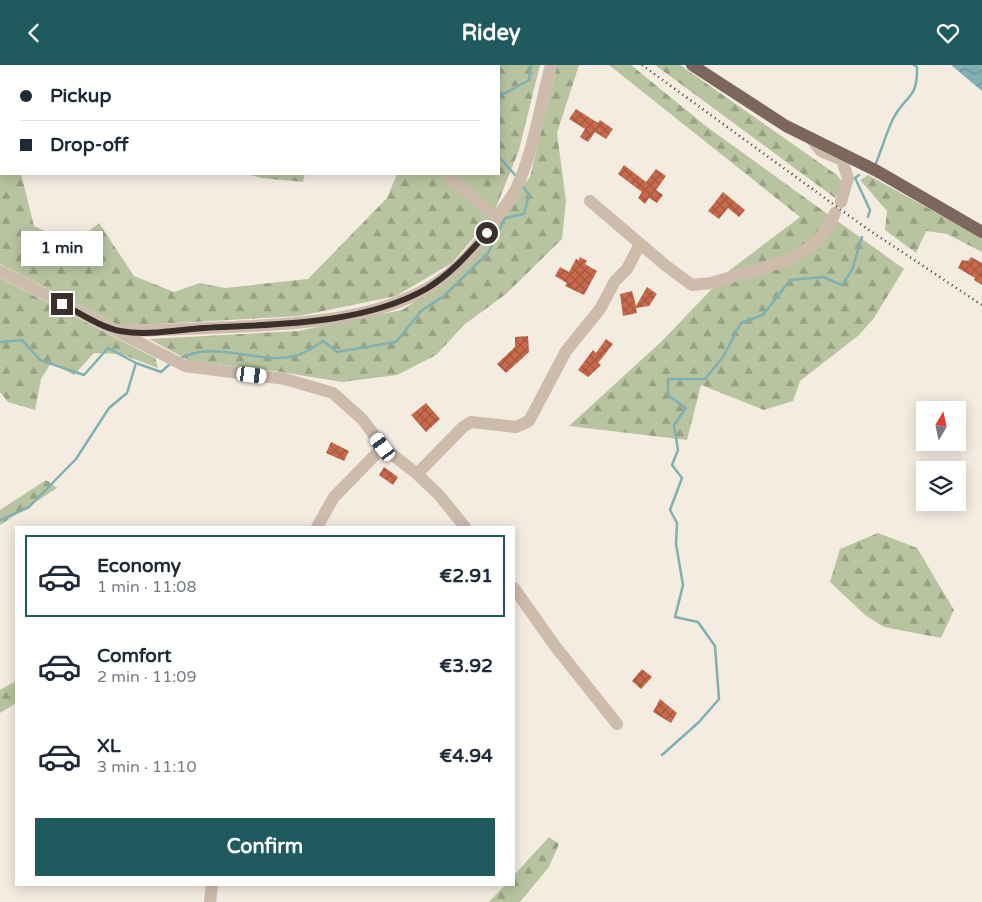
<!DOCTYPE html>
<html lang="en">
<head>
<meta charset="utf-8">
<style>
  :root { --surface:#fff; --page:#f6f6f7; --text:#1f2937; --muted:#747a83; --line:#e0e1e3; --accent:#1f5a5e }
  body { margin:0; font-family:"Varela Round",sans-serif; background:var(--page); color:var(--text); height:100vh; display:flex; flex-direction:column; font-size:19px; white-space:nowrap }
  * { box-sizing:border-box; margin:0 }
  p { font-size:16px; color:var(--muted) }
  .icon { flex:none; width:28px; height:28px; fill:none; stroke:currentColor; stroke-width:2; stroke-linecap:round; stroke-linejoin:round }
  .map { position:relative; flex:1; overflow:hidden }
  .side { position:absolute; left:15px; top:461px; width:500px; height:360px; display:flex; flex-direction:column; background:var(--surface); border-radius:0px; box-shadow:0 2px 12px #0003 }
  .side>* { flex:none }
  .banner { position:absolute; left:0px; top:0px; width:500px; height:110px; box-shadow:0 2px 12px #0003; display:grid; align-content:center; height:110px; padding:0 20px; background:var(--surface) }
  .needle { width:32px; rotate:9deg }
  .fabs { position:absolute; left:916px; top:336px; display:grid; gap:10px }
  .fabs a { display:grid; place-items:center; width:50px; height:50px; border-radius:0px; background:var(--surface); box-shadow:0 2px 12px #0003; font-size:25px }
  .end { position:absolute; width:22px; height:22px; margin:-11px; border:6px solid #3b302b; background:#fff; box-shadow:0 0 0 2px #fff }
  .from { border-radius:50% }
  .bubble { position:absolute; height:35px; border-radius:0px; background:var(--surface); box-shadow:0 2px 12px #0003; font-size:16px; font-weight:700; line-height:35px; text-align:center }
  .car { position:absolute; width:15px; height:30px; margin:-15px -8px; border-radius:6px; box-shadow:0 0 4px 1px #0007; background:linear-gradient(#fff 24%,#345 0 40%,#fff 0 76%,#345 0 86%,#fff 0) }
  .banner b { display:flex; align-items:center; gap:18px; height:48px; font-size:19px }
  .banner b+b { border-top:1px solid var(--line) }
  .banner i { width:12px; height:12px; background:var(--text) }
  ul { padding:9px 0 0; list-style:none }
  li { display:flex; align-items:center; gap:15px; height:82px; margin:0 10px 8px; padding:0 10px; border:2px solid transparent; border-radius:0px }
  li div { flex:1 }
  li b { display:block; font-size:19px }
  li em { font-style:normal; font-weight:700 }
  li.on { border-color:var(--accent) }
  li>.icon { width:45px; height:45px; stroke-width:1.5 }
  .primary-button { display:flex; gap:10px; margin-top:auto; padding:10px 20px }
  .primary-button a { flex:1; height:58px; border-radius:0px; background:var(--accent); color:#fff; font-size:20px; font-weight:700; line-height:58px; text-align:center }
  header { display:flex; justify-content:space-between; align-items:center; height:65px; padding:0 20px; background:var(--accent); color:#fff; font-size:22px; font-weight:700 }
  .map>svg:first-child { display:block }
  .forest { fill:url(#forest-firs) }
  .cemetery { fill:url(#cemetery-stones) }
  .water { fill:url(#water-waves) }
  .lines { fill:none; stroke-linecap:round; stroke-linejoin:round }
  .stream { stroke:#7fb0b2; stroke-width:2.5 }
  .building { fill:url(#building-cross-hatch) }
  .path { stroke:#b9a596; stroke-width:2; stroke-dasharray:2.5 2.5; stroke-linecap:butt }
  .minor { stroke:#cdbbac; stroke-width:12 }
  .major { stroke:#7d675c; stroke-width:12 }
  .rail { stroke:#3b302b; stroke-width:2.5; stroke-dasharray:1 4; stroke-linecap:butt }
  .route { stroke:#3b302b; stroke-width:6 }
</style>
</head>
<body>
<header><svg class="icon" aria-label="back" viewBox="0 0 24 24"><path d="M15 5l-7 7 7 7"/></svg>Ridey<svg class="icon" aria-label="heart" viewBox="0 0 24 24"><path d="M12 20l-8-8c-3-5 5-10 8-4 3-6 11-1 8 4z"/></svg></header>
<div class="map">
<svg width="982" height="837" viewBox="0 0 982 837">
  <defs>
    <pattern id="forest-firs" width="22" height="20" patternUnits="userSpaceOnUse" patternTransform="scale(1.25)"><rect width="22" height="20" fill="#b8c4a0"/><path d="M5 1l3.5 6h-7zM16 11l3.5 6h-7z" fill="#97a083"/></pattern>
    <pattern id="cemetery-stones" width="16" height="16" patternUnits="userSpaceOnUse" patternTransform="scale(1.25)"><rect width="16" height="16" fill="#b8c4a0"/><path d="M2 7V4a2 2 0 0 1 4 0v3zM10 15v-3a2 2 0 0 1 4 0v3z" fill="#97a083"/></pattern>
    <pattern id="water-waves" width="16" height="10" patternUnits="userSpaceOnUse" patternTransform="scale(1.25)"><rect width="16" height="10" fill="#7fb0b2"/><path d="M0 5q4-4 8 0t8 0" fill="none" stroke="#699091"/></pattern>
    <pattern id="building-cross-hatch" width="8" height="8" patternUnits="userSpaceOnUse" patternTransform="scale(1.25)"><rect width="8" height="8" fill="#c8694b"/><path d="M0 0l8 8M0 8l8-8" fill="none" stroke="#a4573f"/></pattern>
  </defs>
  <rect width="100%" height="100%" fill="#f4ebe1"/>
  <path class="forest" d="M408 0H540L519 85 493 150 452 198 396 231 299 251 120 261 0 199V94L1 109H21L34 161 72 180 99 158 134 211 174 227 200 218 225 223 308 214 387 133 397 109H499V1Z
    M557 0H579L557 68 566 136 562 174 506 229 465 259 436 290 397 310 342 317 275 306 190 296 149 274 298 266 402 245 460 207 497 153 530 112Z
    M609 0H631L707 62 904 204 874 253 859 270 800 316 793 336 764 345 701 320 687 375 569 361 662 276 730 205 800 152Z
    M655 0H680L837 110 843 118 835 133Z
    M868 110 982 173V187L947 169 926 166 916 188 885 165 887 146 860 115Z
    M0 213 155 293 158 303 121 289 94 288 74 310 51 298 41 314 35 345 8 337 0 327Z
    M46 415 57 423 0 460V445Z
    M878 468 917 483 954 545 941 573 884 562 865 550 830 517 840 484Z
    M16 616V638L0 648V625Z
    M549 772 559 779 549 802 520 837H489L505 820H514V810Z"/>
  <path class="cemetery" d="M248 109H305L303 117 261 113Z"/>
  <path class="water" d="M951 0H982V26Z"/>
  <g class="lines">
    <path class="stream" d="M499 38 500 31 529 15 531 0
      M499 92 516 111
      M876 98C882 84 886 68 893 54 905 30 918 35 917 2L914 0
      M859 110 855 113 870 145 868 152
      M0 277 22 275 40 295 84 310 108 283 136 298 161 307 170 299
      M179 294C216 274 256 300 295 291 304 289 315 281 323 276L337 287 396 277 421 246 444 231 488 188 505 153 524 149 529 130 522 120
      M0 455 29 442 76 394 109 343 127 328 136 298
      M662 690 699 657 719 634 715 581 698 557 675 552 683 520 676 479 677 458 670 445 682 413 672 400 678 385 674 360 686 343 668 330V314H705L723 292 741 258 763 250 790 215 823 212 842 220 852 205 862 172"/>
  </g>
  <path class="building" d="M576 44 598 58 600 55 613 64 606 74 595 67 588 77 580 72 585 64 569 54Z
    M624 100 646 117 656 104 666 111 656 125 663 130 657 138 649 133 645 139 638 133 642 127 618 109Z
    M723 127 745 145 739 152 728 143 719 154 708 146Z
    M580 192 587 196 585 199 597 206 584 230 565 221 567 218 555 211 560 202 569 207 576 194 579 195Z
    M971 192 982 198V220L974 215 975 213 958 203 962 195 968 196Z
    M647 222 657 229 649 241 636 243 637 248 623 251 620 229 632 226 636 241Z
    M528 271 529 287 506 308 497 299 515 282V272Z
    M606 274 613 279 598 298 601 300 588 312 578 305 593 285 596 288Z
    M426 338 440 354 426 367 411 350Z
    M331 377 349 386 344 396 326 388Z
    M384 402 398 412 393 420 379 410Z
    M642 604 652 612 641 624 632 616Z
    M660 634 677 648 671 658 653 647Z"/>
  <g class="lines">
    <path class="path" d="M441 0 444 1
      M155 1 157 0
      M0 45 1 47"/>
    <path class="minor" d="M466 1V0
      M811 73 821 86 842 95 848 113 841 137
      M448 109 447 111 497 153
      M590 136 665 200 692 220 711 218 786 196 812 181 828 163 835 148
      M0 206 185 301 285 314 333 328 363 355 383 382 417 409 439 430 465 462
      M120 266C158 266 196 263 234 262 307 258 399 255 457 202 472 188 486 170 497 152 503 143 511 134 516 124 534 86 540 40 551 0
      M417 409 463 362 471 357 516 362 529 356 566 286 600 244 615 216 627 204 640 179
      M317 462 334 432 383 382
      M514 523 555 581 617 659
      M210 837 212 820"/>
    <path class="major" d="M692 0 786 61 877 106 982 167"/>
    <path class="rail" d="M642 0 866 163 982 240"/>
  </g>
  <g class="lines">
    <path class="route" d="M62 239C80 248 100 262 120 266 147 271 177 265 204 263 275 259 362 260 426 224 451 209 468 189 487 168"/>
  </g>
</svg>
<div class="fabs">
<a><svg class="needle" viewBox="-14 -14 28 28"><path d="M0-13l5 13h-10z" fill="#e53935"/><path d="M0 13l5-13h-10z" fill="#747a83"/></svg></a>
<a><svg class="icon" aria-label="layers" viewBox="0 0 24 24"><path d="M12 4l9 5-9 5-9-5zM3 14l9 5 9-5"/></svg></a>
</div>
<i class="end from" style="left:487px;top:168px"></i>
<i class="end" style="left:62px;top:239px"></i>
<div class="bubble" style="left:21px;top:166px;width:82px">1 min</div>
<i class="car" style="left:252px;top:310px;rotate:97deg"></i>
<i class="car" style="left:383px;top:382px;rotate:324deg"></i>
<div class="banner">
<b><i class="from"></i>Pickup</b>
<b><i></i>Drop-off</b>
</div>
<section class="side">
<ul>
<li class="on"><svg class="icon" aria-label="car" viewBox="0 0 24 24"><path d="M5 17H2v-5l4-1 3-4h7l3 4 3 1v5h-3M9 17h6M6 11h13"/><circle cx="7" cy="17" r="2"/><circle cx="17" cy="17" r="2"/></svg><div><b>Economy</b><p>1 min · 11:08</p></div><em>€2.91</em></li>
<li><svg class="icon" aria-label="car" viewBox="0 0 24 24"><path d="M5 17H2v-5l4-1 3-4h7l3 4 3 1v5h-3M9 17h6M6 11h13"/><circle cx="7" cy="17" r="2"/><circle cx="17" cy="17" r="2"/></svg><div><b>Comfort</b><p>2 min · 11:09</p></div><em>€3.92</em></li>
<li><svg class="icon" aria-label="car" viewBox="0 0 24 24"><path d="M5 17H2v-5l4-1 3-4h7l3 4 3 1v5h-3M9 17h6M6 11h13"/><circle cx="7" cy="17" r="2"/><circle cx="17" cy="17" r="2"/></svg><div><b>XL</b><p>3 min · 11:10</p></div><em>€4.94</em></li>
</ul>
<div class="primary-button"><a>Confirm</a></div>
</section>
</div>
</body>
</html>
